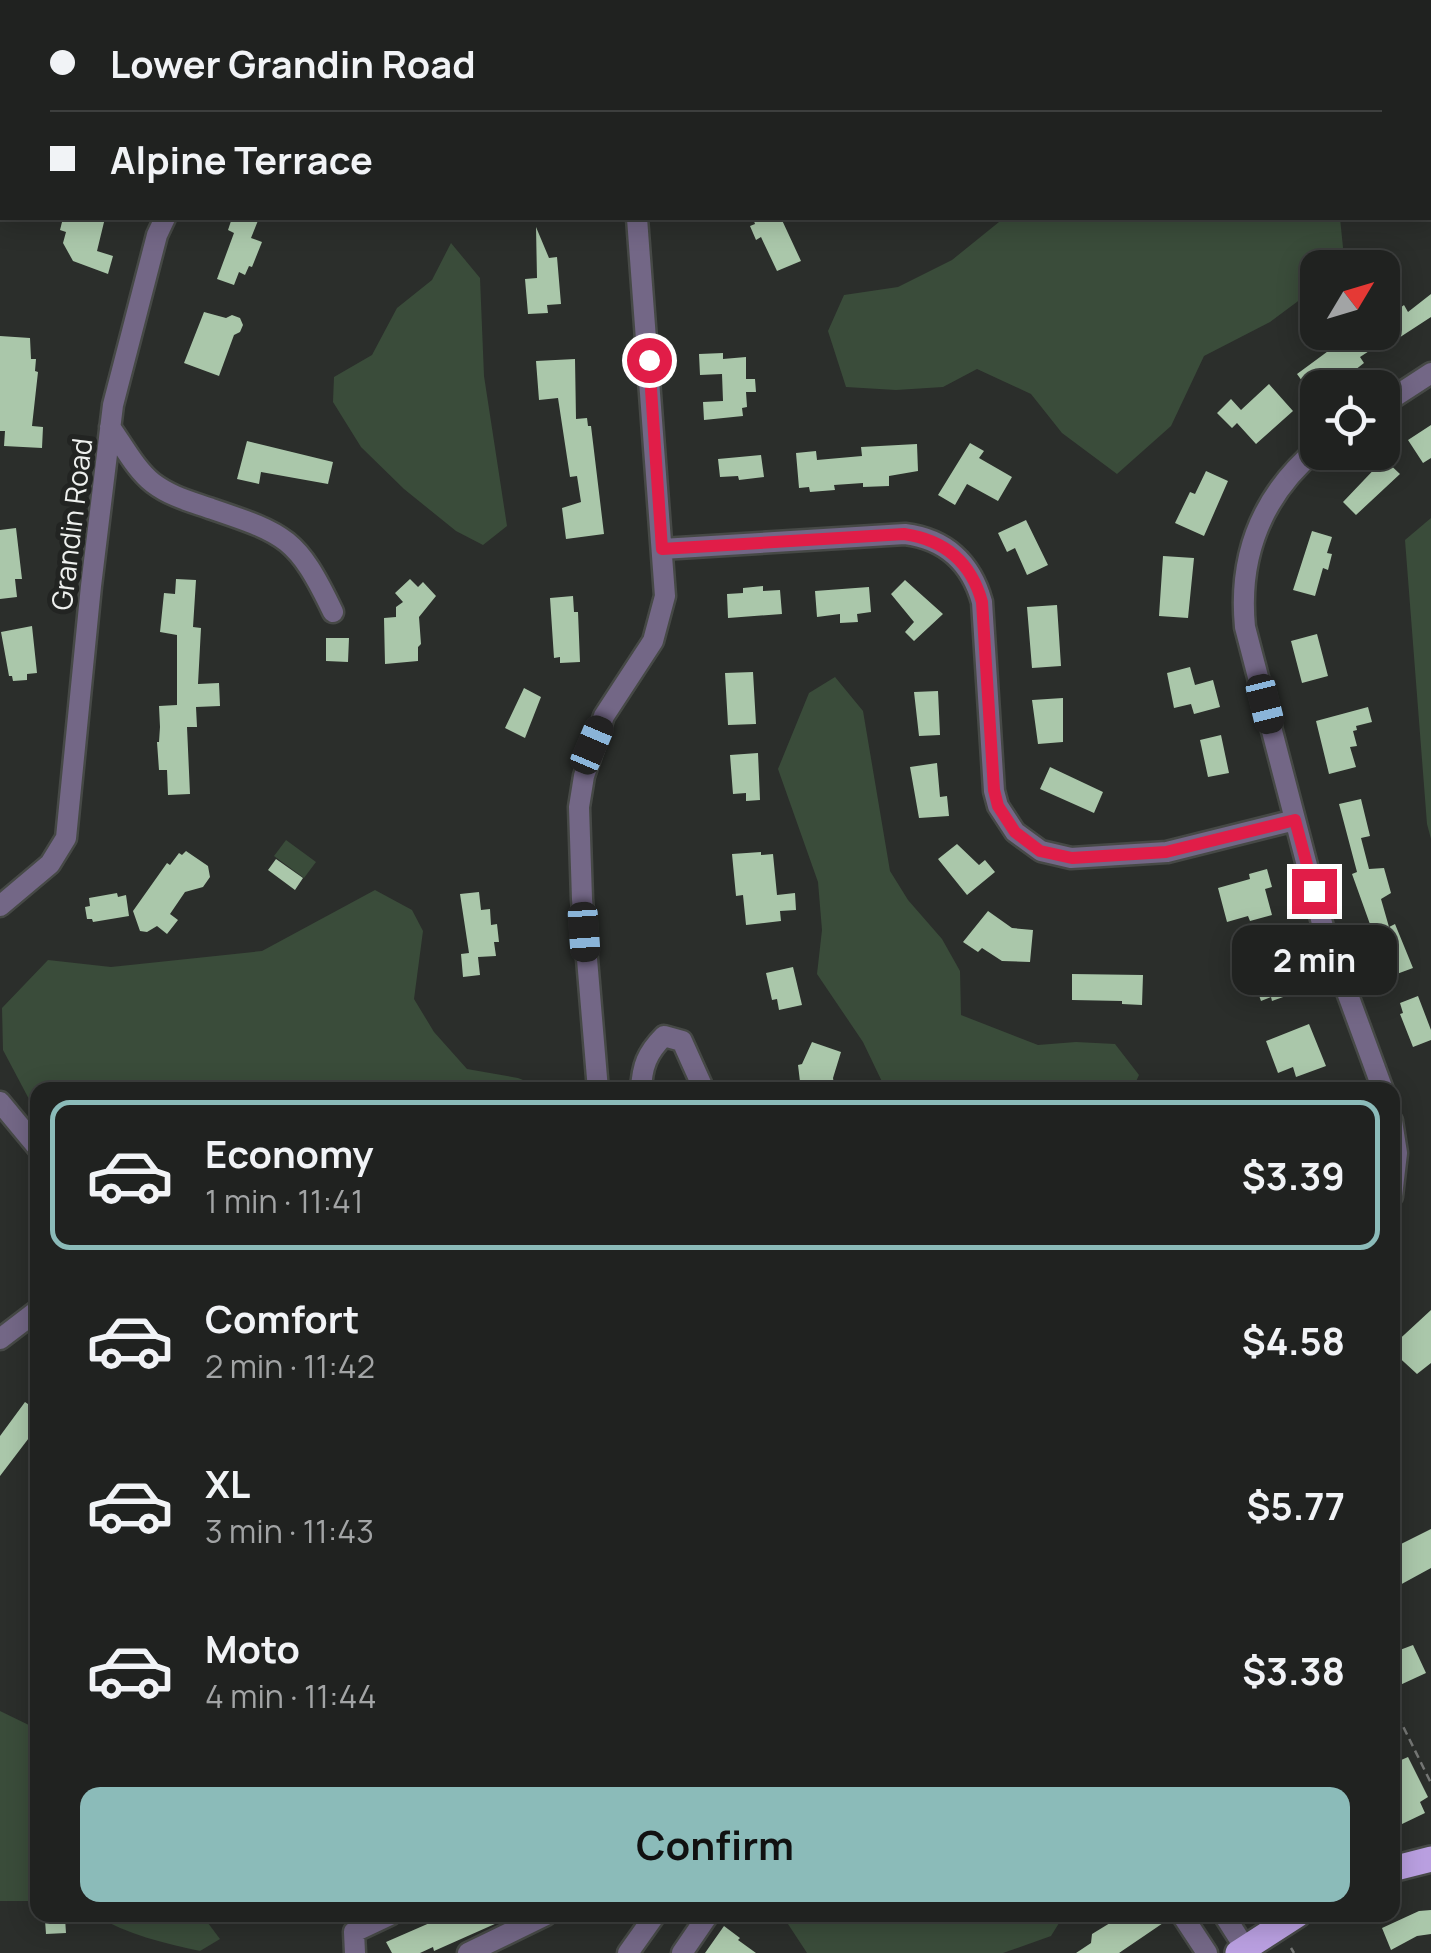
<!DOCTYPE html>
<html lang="en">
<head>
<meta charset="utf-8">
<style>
  :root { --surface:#202220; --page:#282a29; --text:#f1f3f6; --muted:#a2a4a5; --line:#3d3f3e; --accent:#8bbbb9 }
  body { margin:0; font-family:Manrope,sans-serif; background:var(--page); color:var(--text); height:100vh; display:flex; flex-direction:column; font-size:38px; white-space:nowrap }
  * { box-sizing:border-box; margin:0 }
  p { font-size:32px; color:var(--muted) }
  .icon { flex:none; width:55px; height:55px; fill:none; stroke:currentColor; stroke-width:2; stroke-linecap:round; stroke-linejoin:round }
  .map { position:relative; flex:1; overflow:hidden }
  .side { position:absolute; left:30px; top:1082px; width:1370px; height:840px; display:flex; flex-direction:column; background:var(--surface); border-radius:20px; box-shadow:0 5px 25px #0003,0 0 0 2px var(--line) }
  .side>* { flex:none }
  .banner { position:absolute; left:0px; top:0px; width:1432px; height:220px; box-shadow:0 5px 25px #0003,0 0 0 2px var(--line); display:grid; align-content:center; height:220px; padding:0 50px; background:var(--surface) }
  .needle { width:65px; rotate:52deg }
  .fabs { position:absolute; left:1300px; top:250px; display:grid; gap:20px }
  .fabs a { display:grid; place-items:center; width:100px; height:100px; border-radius:20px; background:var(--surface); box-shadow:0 5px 25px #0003,0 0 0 2px var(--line); font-size:50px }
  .end { position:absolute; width:45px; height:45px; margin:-22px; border:12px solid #e11d48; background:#fff; box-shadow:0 0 0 5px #fff }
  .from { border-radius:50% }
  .bubble { position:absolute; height:70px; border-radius:20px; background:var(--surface); box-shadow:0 5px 25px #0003,0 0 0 2px var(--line); font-size:32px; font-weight:700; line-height:70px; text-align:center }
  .car { position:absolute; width:30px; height:60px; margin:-30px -15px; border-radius:12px; box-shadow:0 0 8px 2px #0007; background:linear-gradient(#222 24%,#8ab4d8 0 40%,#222 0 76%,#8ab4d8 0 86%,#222 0) }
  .banner b { display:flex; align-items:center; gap:35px; height:95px; font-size:38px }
  .banner b+b { border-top:2px solid var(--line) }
  .banner i { width:25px; height:25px; background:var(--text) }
  ul { padding:18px 0 0; list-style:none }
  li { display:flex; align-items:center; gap:30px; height:150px; margin:0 20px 15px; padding:0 30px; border:5px solid transparent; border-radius:20px }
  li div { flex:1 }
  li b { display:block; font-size:38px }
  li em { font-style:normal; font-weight:700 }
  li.active { border-color:var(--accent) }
  li>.icon { width:90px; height:90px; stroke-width:1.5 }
  .action { display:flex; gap:20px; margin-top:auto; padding:20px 50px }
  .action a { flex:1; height:115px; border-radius:20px; background:var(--accent); color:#111; font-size:40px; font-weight:700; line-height:115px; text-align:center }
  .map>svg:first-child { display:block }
  .green { fill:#3a4c3a }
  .building { fill:#aac7aa }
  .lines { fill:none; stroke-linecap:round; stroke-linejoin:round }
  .minor-casing { stroke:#464946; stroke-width:25 }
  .major-casing { stroke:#464946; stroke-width:30 }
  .path { stroke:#757775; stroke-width:2.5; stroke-dasharray:8 5; stroke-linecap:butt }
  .minor { stroke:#736786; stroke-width:20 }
  .major { stroke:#b99fe0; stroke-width:25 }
  .route { stroke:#e11d48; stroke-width:12 }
  .labels { text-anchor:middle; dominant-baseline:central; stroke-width:10; stroke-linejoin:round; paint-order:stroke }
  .street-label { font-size:28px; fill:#eef0ee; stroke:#222422 }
</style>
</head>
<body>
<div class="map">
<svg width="1431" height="1953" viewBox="0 0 1431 1953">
  <rect width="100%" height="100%" fill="#2b2e2b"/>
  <path class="green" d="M1042 218H1340L1345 267 1318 268 1317 287 1270 322 1204 356 1171 426 1117 474 1062 433 1031 394 977 369 943 387 896 390 846 387 828 331 844 295 898 287 952 260 999 222Z
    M451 243 480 278 484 376 507 526 483 545 456 531 404 489 361 447 333 402 334 377 372 355 397 308 432 280Z
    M1431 518V839L1427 824 1405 540Z
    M835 677 863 711 890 871 908 900 942 939 960 971 961 1015 1038 1045 1076 1042 1115 1044 1139 1075 1132 1090H886L863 1042 817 974 822 930 818 882 778 769 809 693Z
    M286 840 316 862 304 878 274 856Z
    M375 890 412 910 423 931 414 999 434 1032 467 1069 518 1078 548 1090H38L37 1106 30 1101 3 1050 2 1008 48 960 111 967 262 951Z
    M0 1711 37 1729V1901H0Z
    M95 1915H202L220 1939 200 1951C163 1943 128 1935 95 1915Z
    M794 1915H1064L1051 1936 1003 1953H807L788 1924Z"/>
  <path class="building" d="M63 218H105L97 251 113 256 108 274 73 261 63 243 66 232 60 230Z
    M232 218H259L251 238 262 242 252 267 249 266 245 275 239 272 234 285 217 279 234 233 228 230Z
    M753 218H781L801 261 777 271 761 237 756 240 750 226 755 224Z
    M536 227 549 258 557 257 561 304 547 305 548 313 528 314 525 279 537 278Z
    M1382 291 1396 311 1404 305 1408 312 1431 294V317L1388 345 1386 340 1360 357 1364 363 1355 370 1326 388H1318V393L1313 396 1297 374 1354 332H1382Z
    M204 312 226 318 232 315 240 318 243 325 240 332 234 335 219 376 184 363Z
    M0 336 30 338 31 359H36L35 371 38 372 32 426 43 427 42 448 4 446 5 431H0Z
    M723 353V359L746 357V379H755L756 392H746L747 407 742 408 743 416 704 420 703 402 723 401 722 374 700 375 699 354Z
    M575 359 576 419 587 418 588 426H591L604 534 566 539 562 508 581 502 577 476 570 477 558 398 539 400 536 361Z
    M1269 384 1293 411 1256 444 1237 423 1232 428 1217 413 1231 399 1241 410Z
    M1431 425V458L1423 463 1408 440Z
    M247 441 333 462 328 484 261 472 259 484 237 479Z
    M970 443 984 451 979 458 1012 477 998 501 967 484 955 505 938 495Z
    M917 444 918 471 889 476V486L863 487V483L834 485 835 490 810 492 809 487 799 488 796 453 816 451 817 460 862 456 861 447Z
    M761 455 764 477 739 480 738 476 720 477 718 459Z
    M1384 459 1400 474 1356 515 1343 502Z
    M1206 471 1228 481 1204 536 1175 523 1190 492 1195 494Z
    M1026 520 1048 565 1027 575 1015 548 1007 552 998 533Z
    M16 528 22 579H15L17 597 0 599V530Z
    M1312 531 1332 537 1327 553 1332 554 1328 570 1323 568 1315 596 1293 590Z
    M1163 556 1194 558 1188 618 1159 616Z
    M176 579 196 580 193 627 201 628 198 684 219 683 220 706 196 707 197 727H187L190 794 168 795 167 770H159L157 742H159L160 727 159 706 177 705V635L160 632 164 593 175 594Z
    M410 579 418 587 423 582 436 596 419 617 421 644 418 647V661L385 664 384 618 396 617V607L403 602 395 593Z
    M905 580 943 614 914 641 905 632 914 622 891 594Z
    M763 586V591L780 590 782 614 728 618 727 594 743 593V588Z
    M869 587 871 612 857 614 858 622 840 623V614L817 617 815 591Z
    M573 596 574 612H578L580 662 560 663V657L554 658 550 598Z
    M1057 605 1061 666 1032 668 1027 607Z
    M32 626 37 673 27 674V680L13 681 12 676H9L1 632Z
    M1317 634 1328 676 1302 683 1291 641Z
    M326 638H349L348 662 326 661Z
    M1190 667 1195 685 1213 680 1220 707 1194 714 1191 704 1174 708 1167 673Z
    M753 672 756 724 728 725 725 673Z
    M524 688 541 697 525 738 505 728Z
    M938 691 940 735 919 736 914 692Z
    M1063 698V742L1038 744 1032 700Z
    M1368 707 1372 722 1356 726 1357 730 1353 731 1357 746 1350 747 1356 767 1329 774 1316 721Z
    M1221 735 1229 773 1208 777 1200 740Z
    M758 753 760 800 746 801V793L733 794 730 755Z
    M937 763 940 797 947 796 949 816 919 818 910 767Z
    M1050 767 1103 792 1094 813 1040 789Z
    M1361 799 1370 836 1361 838 1369 869 1384 868 1391 893 1381 899 1389 927 1395 924 1413 968 1394 975 1390 964 1385 966 1352 874 1357 872 1339 804Z
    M957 844 979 865 985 860 995 872 967 895 938 859Z
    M186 851 208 866 210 877 203 887 185 892 170 914 178 920 167 934 157 926 147 932 140 931 133 911 167 863 170 865 179 853 182 855Z
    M761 852V855L773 854 777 895 795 893 796 910 780 911 781 921 746 925 743 895 736 896 732 854Z
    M276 859 303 878 295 890 268 870Z
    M1267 869 1272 887 1265 889 1272 915 1250 921 1248 916 1227 922 1218 888 1250 879 1249 874Z
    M479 892 481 910 490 909 491 925 497 924 499 942H494L496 956 478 957 480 975 463 977 461 954 469 953 460 894Z
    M117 893 118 897 126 895 129 916 93 922 92 919H87L85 907 90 906 89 898Z
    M988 911 1012 928 1033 930 1030 962 1002 961 982 948 978 952 963 942Z
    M1280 953 1297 992 1272 1001 1271 997 1261 1001 1250 970 1259 966 1258 962Z
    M793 967 802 1005 779 1010 777 999 772 1000 766 973Z
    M1072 974 1143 975 1142 1005 1122 1004V1001L1072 1000Z
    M1418 996 1431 1030V1040L1413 1047 1400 1014 1403 1013 1400 1003Z
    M1309 1024 1326 1066 1296 1077 1293 1067 1278 1073 1266 1041Z
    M812 1042 841 1052 833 1078 835 1090H801L798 1065 802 1064Z
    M1431 1310V1363L1417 1374 1392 1351V1346Z
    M25 1402 38 1411V1426L0 1476V1436Z
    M1431 1529V1568L1398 1586 1392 1578V1561L1399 1557 1393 1548Z
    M1413 1645 1426 1673 1400 1685 1392 1669V1653Z
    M1408 1757 1428 1797 1420 1802 1425 1813 1402 1824 1392 1806 1400 1800 1392 1785V1764Z
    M1431 1910V1934L1417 1936 1391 1950 1382 1928 1419 1911Z
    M448 1915H515L434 1951 433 1947 420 1953H392L386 1942Z
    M1105 1915H1168L1169 1919 1119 1953H1076L1091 1943 1092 1934 1110 1923Z
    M65 1918 66 1933 46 1934 45 1920Z
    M724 1926 740 1938 738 1940 756 1953H705Z"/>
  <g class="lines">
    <g class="minor-casing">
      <path id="minor" d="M123 0V2
        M1416 0 1418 2
        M553 2V0
        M1430 20 1431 22
        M0 81 2 80
        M1382 405 1431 373
        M110 427C123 445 136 470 153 483 170 496 189 501 209 508 286 534 297 537 333 612
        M1318 448C1262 495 1238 554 1245 627L1323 927 1383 1090
        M662 549 905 534C945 539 971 562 982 602L994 791 998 806 1015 832 1041 851 1071 858 1167 852 1295 820
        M0 906 50 864 66 838 91 586 113 405 157 235 165 218
        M598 1090 582 899 579 807 584 776 604 716 653 641 665 596 637 218
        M641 1090C642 1066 647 1053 664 1036L682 1041 704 1090
        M0 1102 38 1148
        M1392 1121 1397 1153 1392 1196
        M0 1339 38 1310
        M1182 1915 1207 1953
        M1224 1915 1245 1948
        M355 1953 354 1932 390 1915
        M468 1953 546 1915
        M628 1953 655 1915
        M682 1953 708 1915"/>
    </g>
    <g class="major-casing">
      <path id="major" d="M1392 1869 1431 1859
        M1238 1953 1297 1915"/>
    </g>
    <path class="path" d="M1392 1704 1431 1783
      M1291 1948 1294 1953"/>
    <use href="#minor" class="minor"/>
    <use href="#major" class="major"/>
  </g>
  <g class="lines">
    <path class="route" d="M649 360 662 549 904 534C945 540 971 562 982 602L994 790 998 806 1015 832 1040 851 1072 858 1166 852 1295 820 1314 891"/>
  </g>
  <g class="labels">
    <g class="street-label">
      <text transform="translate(71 524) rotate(-83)">Grandin Road</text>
    </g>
  </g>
</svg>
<div class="fabs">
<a><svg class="needle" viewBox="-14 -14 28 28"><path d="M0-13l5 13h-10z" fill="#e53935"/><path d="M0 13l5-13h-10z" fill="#a2a4a5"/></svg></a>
<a><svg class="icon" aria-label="locate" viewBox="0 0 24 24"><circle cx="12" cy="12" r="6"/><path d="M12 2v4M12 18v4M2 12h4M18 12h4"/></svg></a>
</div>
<i class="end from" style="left:649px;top:360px"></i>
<i class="end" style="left:1314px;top:891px"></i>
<div class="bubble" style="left:1232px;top:925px;width:165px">2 min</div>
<i class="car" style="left:1265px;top:704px;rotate:166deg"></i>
<i class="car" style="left:592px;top:745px;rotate:23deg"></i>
<i class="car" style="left:584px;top:932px;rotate:176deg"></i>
<div class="banner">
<b><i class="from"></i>Lower Grandin Road</b>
<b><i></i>Alpine Terrace</b>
</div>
<section class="side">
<ul>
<li class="active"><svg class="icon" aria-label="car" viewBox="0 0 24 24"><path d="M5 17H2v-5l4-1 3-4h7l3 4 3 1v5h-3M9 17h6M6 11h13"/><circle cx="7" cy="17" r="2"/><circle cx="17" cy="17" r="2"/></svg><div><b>Economy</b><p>1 min · 11:41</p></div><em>$3.39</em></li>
<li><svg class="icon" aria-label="car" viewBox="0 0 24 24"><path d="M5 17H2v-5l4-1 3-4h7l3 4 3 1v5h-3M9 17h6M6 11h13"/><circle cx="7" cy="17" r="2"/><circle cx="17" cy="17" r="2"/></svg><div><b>Comfort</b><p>2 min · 11:42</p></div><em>$4.58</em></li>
<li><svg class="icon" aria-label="car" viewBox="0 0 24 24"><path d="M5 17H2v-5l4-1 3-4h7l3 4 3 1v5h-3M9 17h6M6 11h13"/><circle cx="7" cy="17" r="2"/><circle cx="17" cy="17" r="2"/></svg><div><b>XL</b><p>3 min · 11:43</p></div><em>$5.77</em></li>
<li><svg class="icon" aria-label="car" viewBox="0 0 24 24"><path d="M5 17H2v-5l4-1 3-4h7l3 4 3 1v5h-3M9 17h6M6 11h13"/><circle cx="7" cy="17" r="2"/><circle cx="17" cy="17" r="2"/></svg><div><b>Moto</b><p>4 min · 11:44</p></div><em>$3.38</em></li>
</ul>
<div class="action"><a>Confirm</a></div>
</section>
</div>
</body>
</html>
